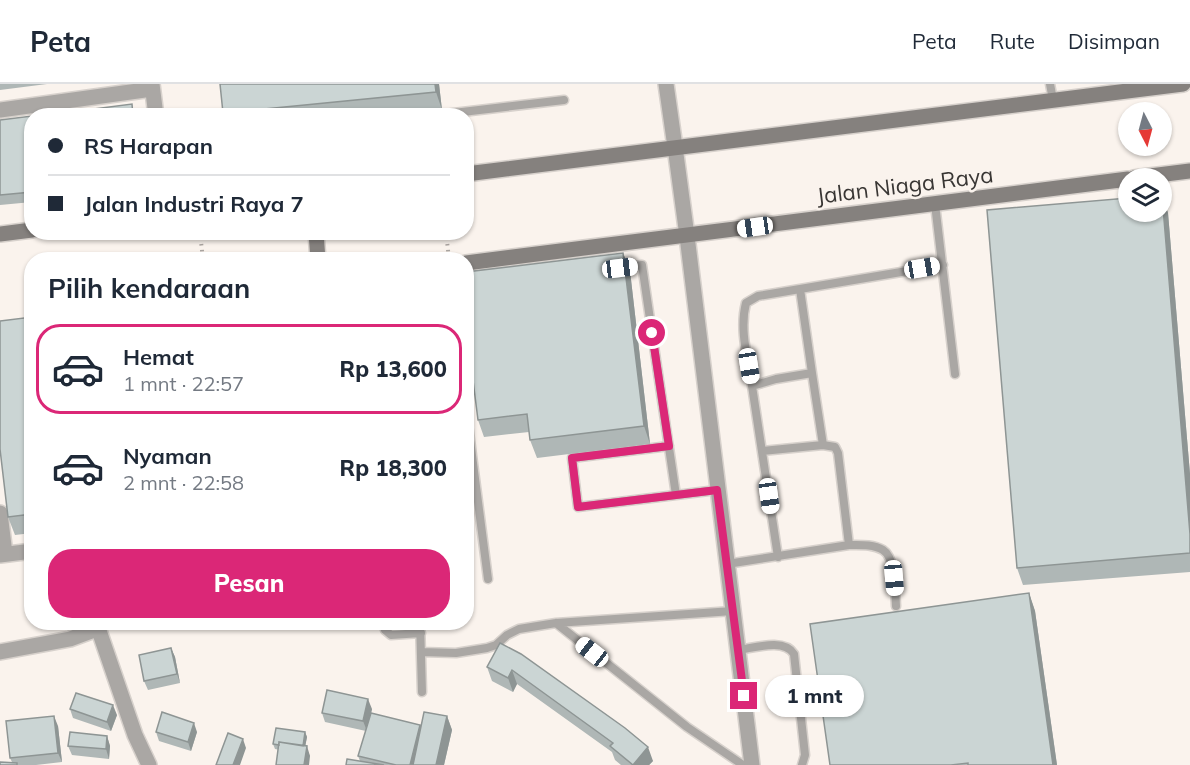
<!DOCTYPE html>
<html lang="id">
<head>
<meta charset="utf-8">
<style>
  :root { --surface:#fff; --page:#f6f6f7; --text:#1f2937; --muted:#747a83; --line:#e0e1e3; --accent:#db2777 }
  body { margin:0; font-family:Mulish,sans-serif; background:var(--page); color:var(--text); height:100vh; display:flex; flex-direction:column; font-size:22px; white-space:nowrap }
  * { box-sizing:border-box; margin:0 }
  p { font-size:20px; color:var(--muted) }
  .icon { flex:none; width:33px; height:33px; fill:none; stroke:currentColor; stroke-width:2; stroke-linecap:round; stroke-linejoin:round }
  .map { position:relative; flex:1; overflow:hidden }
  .panel { position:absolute; left:24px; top:168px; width:450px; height:378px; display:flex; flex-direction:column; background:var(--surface); border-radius:24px; box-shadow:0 2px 4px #0004 }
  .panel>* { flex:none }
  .guide { position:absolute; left:24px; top:24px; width:450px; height:132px; border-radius:24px; box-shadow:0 2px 4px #0004; display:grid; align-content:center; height:132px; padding:0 24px; background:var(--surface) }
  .needle { width:39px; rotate:174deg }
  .buttons { position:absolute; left:1118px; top:18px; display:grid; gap:12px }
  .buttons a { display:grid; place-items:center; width:54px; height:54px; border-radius:50%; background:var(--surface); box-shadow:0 2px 4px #0004; font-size:30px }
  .end { position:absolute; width:27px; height:27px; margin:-14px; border:8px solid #db2777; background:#fff; box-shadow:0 0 0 3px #fff }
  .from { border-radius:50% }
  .bubble { position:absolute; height:42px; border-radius:21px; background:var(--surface); box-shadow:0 2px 4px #0004; font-size:20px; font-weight:800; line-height:42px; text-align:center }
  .car { position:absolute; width:18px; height:36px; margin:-18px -9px; border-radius:8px; box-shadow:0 0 4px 2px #0007; background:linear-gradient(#fff 24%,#345 0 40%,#fff 0 76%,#345 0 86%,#fff 0) }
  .guide b { display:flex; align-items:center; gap:21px; height:57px; font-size:22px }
  .guide b+b { border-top:2px solid var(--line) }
  .guide i { width:15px; height:15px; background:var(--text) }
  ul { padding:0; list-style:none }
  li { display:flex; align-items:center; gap:18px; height:90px; margin:0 12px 9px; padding:0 12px; border:3px solid transparent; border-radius:24px }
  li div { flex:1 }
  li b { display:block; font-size:22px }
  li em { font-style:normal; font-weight:800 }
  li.selected { border-color:var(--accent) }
  li>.icon { width:54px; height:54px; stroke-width:1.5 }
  h2 { padding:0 24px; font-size:27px; line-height:72px }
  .action { display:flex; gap:12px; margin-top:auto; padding:12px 24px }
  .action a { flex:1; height:69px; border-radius:24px; background:var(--accent); color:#fff; font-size:24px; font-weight:800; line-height:69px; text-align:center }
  header { display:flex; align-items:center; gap:36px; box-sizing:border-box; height:84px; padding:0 30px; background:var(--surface); border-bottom:2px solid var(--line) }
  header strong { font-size:28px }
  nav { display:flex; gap:33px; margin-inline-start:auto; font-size:21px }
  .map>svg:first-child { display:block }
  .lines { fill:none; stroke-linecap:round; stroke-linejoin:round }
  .service-casing { stroke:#d7d1cc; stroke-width:11 }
  .minor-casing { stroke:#d7d1cc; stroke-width:18 }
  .tertiary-casing { stroke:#d7d1cc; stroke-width:18 }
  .secondary-casing { stroke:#d7d1cc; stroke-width:18 }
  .path { stroke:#aba5a1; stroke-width:4; stroke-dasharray:1.5 4.5; stroke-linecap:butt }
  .service { stroke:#aaa7a4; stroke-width:8 }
  .minor { stroke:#aaa7a4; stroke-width:15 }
  .tertiary { stroke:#aaa7a4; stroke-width:15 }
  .secondary { stroke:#85817e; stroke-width:15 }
  .wall { fill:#afb7b6 }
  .shaded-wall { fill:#8e9594 }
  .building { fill:#cbd5d4; stroke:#8e9594; stroke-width:1.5 }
  .route { stroke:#db2777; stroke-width:8 }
  .labels { text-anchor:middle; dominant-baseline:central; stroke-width:5; stroke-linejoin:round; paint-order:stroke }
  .street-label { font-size:22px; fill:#393634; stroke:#faf3ed }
</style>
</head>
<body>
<header>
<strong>Peta</strong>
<nav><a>Peta</a><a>Rute</a><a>Disimpan</a></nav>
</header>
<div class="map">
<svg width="1190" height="681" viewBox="0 0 1190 681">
  <rect width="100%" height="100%" fill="#faf3ed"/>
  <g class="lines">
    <g class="service-casing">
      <path id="service" d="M1050 0 1053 16
        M428 32 564 16
        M935 120 955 290
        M620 184 642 181 676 411
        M812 289 823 361
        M752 302C748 275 739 246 746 219L758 212 943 181
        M466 325 488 495
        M669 362 572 374 578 423 717 406
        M849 461C860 461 873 460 883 466 896 474 895 508 896 522
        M778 473 752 302 776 295 812 289 800 205
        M727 480 849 461 838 369 835 363 823 361 762 367
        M383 538 385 546 391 551 421 549
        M420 538 422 608
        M556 539 687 643 743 681
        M738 566C754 564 784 554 794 570L805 671 802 681
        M421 568 456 569 487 564 496 561 507 551 519 545 556 539 733 527"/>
    </g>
    <g class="minor-casing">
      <path id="minor" d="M152 0 156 32
        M666 0 675 63
        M0 26 152 5
        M0 429 5 470
        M0 471 32 467
        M96 538 135 651 149 681
        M0 568 70 555 97 545"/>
    </g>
    <g class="tertiary-casing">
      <path id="tertiary" d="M675 63 687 152 752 681"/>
    </g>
    <g class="secondary-casing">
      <path id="secondary" d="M466 90 1183 0
        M1134 94 1190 87
        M316 148 318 176
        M0 150 32 146
        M466 179 1128 95"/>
    </g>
    <path class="path" d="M200 148 203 176
      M446 148 449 175"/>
    <use href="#service" class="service"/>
    <use href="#minor" class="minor"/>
    <use href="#tertiary" class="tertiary"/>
    <use href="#secondary" class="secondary"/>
  </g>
  <path class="wall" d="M0 0H47L0 6Z
    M220 0H439L442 26 385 32H224Z
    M32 32V118L0 121V36Z
    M1162 111 1168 129 1190 390V488L1023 501 1017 484Z
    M623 169 630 187 650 360 537 374 530 356 529 348 484 353 478 336Z
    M32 233V449L15 451 8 433Z
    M1029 509 1035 527 1057 681H830Z
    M500 559 653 677 649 681H621L615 676 612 668 517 600 513 608 492 597 487 583Z
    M171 564 175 573 180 599 148 606 144 597Z
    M70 625 117 631 111 647 73 634Z
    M372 625 371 629 420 641 421 644 447 632 452 646 444 681H346L360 677 358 672 366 647 325 638 322 629Z
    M58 642 62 678 36 681H0L12 678 10 674Z
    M156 648H197L191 667 159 657Z
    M305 648 307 653 305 662 310 672 275 665 273 660Z
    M107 652 110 662 109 675 72 671 68 662Z"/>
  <path class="shaded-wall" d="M435 0H439L442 26 436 8Z
    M1162 111 1168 129 1190 390V450Z
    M623 169 630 187 650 360 644 342Z
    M1029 509 1035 527 1057 681H1053Z
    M171 564 175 573 180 599 177 590Z
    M512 586 517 600 513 608 508 594Z
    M368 615 372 625 367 647 363 637Z
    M113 621 117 631 111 647 107 638Z
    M54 632 58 642 62 678 58 669Z
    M447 632 452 646 444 681H436Z
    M194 639 197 648 191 667 188 658Z
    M420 641 423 651 416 681H410Z
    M305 648 307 653 304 669 303 664Z
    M107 652 110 662 109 675 106 665Z
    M243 655 246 664 240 681H233Z
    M307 662 310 672 309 681H304Z
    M648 663 653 677 649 681H633Z"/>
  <path class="building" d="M220 0H435L436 8 223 29Z
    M132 20 133 32H39Z
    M32 32V108L0 111V36Z
    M1161 111H1162L1190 450V469L1017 484 987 126 1128 114V128H1161Z
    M623 169 644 342 530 356 527 330 478 336 466 241V188Z
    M32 233V430L8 433 0 365V237Z
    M1029 509 1053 681H968V679L951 681H830L810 540Z
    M500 559 521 570 625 644 648 663 633 681 610 662 613 659 512 586 508 594 487 583Z
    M171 564 177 590 144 597 139 571Z
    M327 606 368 615 363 637 322 629Z
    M76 609 113 621 107 638 70 625Z
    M162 628 194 639 188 658 156 648Z
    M424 628 447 632 436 681H413Z
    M371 629 420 641 410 681H396L358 672Z
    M54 632 58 669 10 674 6 637Z
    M276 644 305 648 303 662 279 658V661L273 660Z
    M70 648 107 652 106 665 68 662Z
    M228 649 243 655 233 681H216Z
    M279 658 307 662 304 681H276Z
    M347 675 384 681H346Z
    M0 678 17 679V681H0Z"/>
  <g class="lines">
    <path class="route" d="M652 249 669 362 572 374 578 423 717 406 744 612"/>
  </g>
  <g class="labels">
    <g class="street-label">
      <text transform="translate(905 101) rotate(-7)">Jalan Niaga Raya</text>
    </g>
  </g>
</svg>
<div class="buttons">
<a><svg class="needle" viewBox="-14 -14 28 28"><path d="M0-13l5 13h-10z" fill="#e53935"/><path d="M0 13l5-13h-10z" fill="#747a83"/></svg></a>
<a><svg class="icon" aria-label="layers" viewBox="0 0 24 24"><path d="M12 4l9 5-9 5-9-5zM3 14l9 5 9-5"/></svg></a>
</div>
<i class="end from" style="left:652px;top:249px"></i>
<i class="end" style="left:744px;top:612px"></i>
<div class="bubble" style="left:765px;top:591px;width:99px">1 mnt</div>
<i class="car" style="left:755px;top:143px;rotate:262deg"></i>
<i class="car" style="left:620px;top:184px;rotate:83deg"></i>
<i class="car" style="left:922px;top:184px;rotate:80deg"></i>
<i class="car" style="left:749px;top:282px;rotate:171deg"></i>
<i class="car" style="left:769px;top:412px;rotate:172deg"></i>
<i class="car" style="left:894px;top:494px;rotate:175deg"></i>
<i class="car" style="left:592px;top:568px;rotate:308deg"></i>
<div class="guide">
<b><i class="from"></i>RS Harapan</b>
<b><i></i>Jalan Industri Raya 7</b>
</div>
<section class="panel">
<h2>Pilih kendaraan</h2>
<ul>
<li class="selected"><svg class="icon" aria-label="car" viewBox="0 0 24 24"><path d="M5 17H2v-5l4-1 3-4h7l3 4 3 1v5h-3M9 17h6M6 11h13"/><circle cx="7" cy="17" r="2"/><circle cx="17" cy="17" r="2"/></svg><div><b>Hemat</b><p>1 mnt · 22:57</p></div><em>Rp 13,600</em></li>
<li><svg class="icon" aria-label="car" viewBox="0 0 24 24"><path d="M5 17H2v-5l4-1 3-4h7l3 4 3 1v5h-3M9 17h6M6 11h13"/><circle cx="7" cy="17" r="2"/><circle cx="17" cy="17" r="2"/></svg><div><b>Nyaman</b><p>2 mnt · 22:58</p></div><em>Rp 18,300</em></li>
</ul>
<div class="action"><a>Pesan</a></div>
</section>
</div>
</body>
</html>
